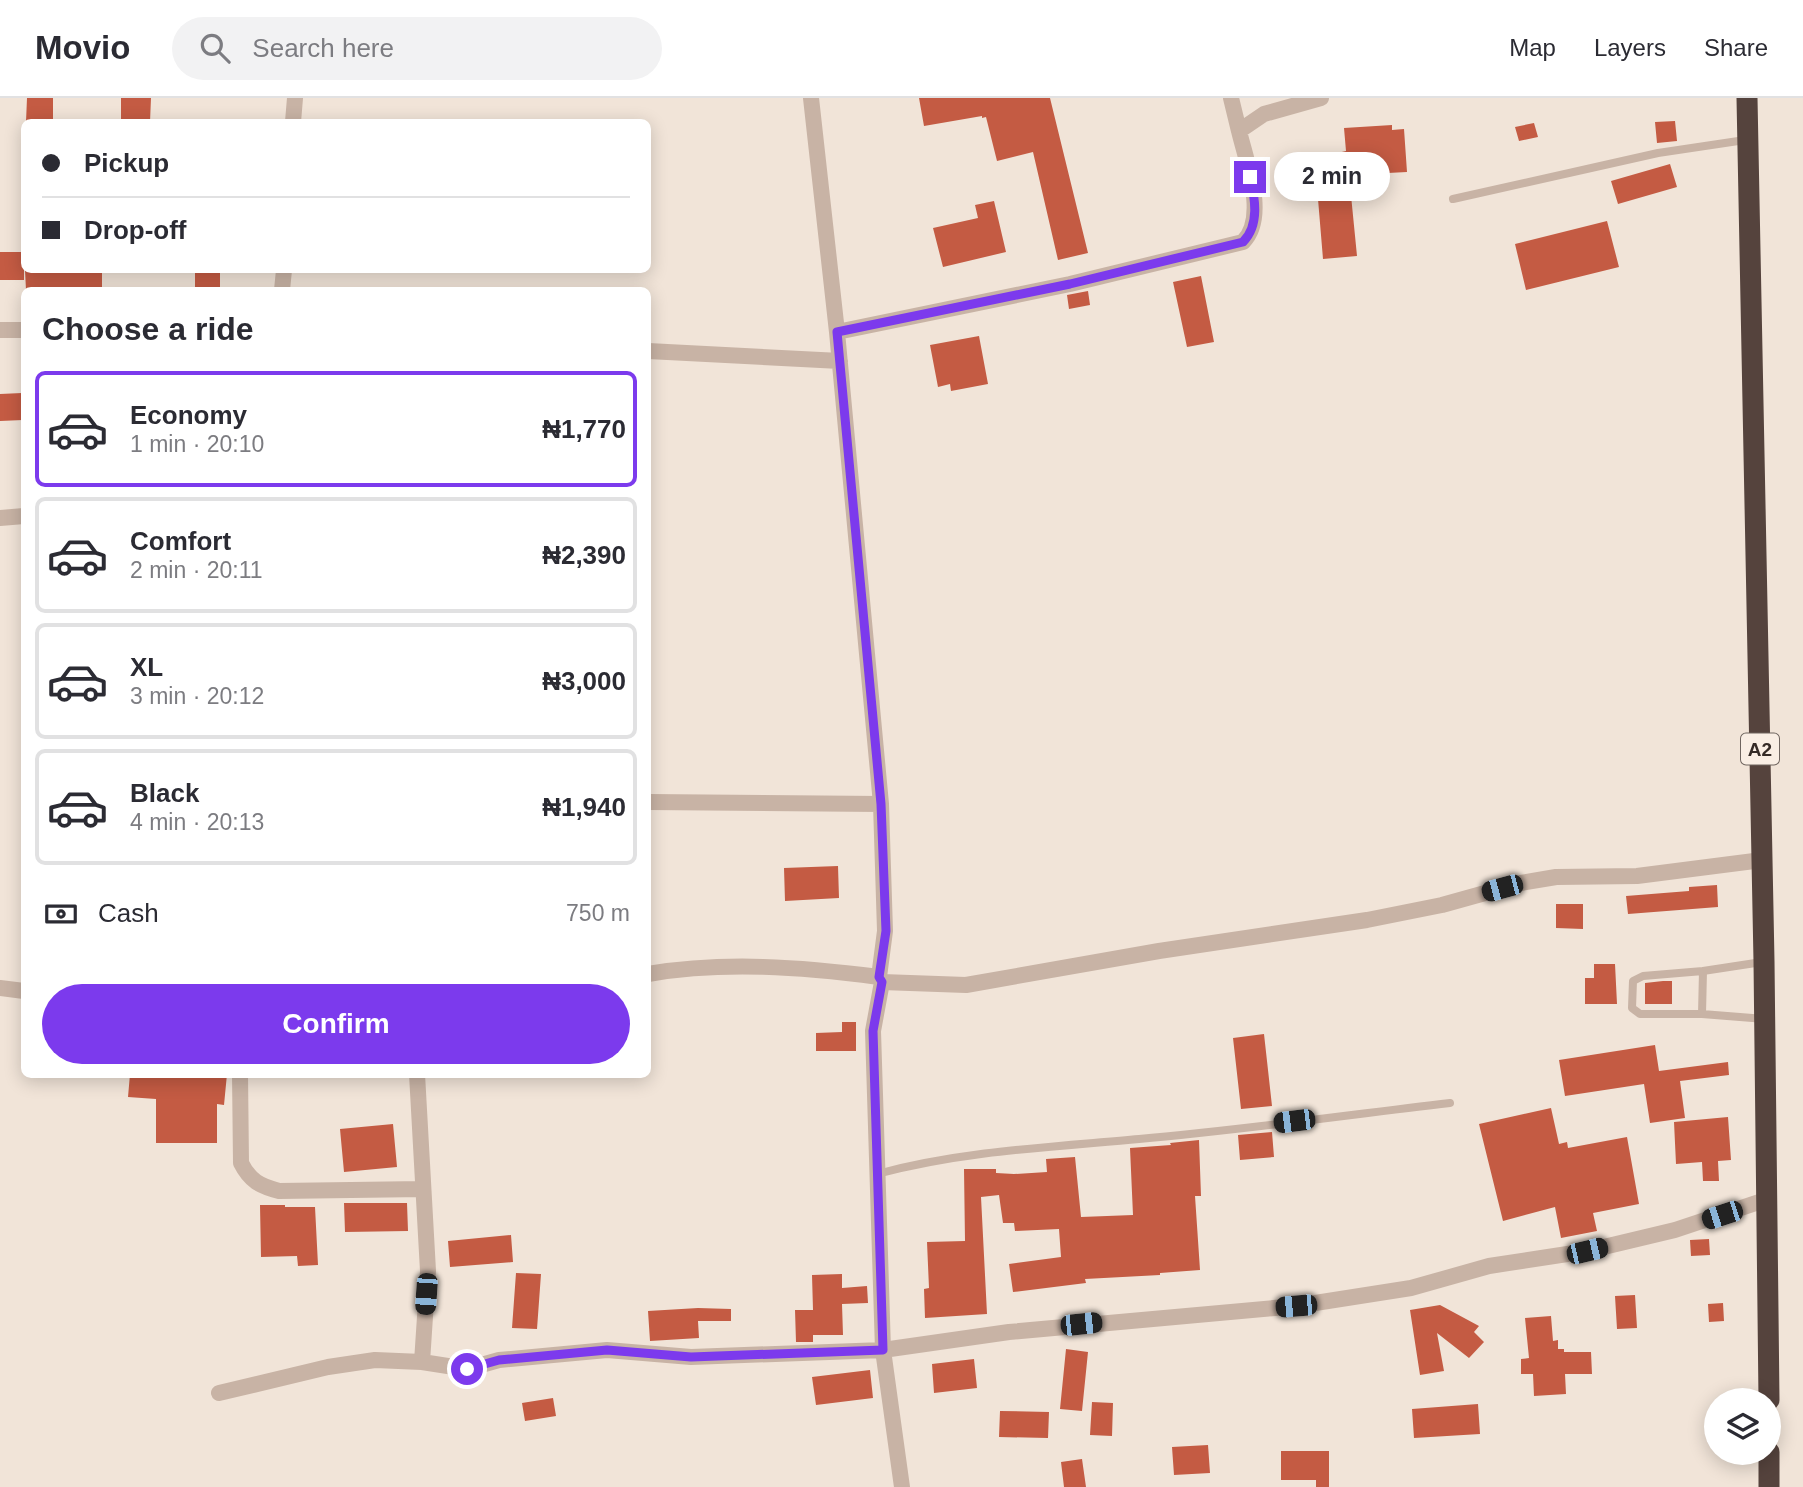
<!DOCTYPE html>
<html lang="en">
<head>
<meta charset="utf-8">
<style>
  :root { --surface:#fff; --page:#f2f2f3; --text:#2b2b33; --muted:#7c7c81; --line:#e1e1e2; --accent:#7c3aed }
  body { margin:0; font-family:Arial,sans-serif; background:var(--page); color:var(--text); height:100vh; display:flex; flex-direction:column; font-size:26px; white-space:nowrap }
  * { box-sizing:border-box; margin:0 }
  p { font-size:23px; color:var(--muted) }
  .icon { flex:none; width:38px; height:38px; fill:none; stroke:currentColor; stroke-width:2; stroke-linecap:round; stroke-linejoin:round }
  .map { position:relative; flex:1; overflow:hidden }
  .panel { position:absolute; left:21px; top:189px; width:630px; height:791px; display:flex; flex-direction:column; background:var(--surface); border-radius:10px; box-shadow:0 4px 18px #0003 }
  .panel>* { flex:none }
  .banner { position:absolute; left:21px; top:21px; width:630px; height:154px; border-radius:10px; box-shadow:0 4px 18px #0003; display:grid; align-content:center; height:154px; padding:0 21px; background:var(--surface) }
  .buttons { position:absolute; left:1704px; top:1290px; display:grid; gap:14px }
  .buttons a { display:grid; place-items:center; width:77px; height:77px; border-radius:50%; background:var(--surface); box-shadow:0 4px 18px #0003; font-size:35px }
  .end { position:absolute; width:32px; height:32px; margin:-16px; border:9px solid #7c3aed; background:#fff; box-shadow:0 0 0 4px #fff }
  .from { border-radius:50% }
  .bubble { position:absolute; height:49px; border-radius:24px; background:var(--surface); box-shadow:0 4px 18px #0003; font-size:23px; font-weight:700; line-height:49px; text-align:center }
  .car { position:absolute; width:21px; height:42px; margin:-21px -10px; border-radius:9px; box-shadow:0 0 5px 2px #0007; background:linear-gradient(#222 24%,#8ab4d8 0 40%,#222 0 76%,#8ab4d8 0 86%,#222 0) }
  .banner b { display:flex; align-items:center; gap:24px; height:66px; font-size:26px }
  .banner b+b { border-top:2px solid var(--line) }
  .banner i { width:18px; height:18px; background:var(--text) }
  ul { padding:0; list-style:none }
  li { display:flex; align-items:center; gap:21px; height:116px; margin:0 14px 10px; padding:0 7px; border:4px solid var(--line); border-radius:10px }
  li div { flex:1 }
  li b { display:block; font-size:26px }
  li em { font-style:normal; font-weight:700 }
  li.on { border-color:var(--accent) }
  li>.icon { width:63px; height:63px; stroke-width:1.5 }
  h2 { padding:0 21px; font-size:32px; line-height:84px }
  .pay { display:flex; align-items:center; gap:18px; height:77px; padding:0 21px; font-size:26px }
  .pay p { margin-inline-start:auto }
  .action { display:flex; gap:14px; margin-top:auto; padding:14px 21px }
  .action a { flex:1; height:80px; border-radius:42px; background:var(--accent); color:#fff; font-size:28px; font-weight:700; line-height:80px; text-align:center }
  header { display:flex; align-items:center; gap:42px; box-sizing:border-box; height:98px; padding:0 35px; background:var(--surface); border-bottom:2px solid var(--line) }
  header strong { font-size:33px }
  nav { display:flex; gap:38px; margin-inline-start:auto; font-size:24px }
  .search { width:490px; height:63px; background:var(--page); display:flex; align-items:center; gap:18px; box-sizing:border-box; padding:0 24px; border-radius:38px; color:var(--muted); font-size:26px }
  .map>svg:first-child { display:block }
  .building { fill:#c45b43 }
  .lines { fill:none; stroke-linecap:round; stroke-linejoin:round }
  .lane { stroke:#c8b3a5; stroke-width:8 }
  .street { stroke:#c8b3a5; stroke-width:16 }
  .highway { stroke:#55433d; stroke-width:21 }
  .route { stroke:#7c3aed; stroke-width:9 }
  .labels { text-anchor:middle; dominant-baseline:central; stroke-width:7; stroke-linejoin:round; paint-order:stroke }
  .shield { fill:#f9eee4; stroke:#6f655f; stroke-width:2 }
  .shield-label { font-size:19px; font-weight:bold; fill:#342a26 }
</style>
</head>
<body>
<header>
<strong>Movio</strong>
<div class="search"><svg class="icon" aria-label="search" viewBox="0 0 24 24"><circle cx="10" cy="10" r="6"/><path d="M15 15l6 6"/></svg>Search here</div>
<nav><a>Map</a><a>Layers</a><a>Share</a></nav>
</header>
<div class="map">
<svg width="1803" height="1389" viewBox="0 0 1803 1389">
  <rect width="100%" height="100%" fill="#f1e4d8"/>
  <path class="building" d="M27 0H53V24H26Z
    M121 0H151L150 24H121Z
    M919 0H1050L1088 155 1058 162 1033 54 997 63 986 19 982 20V18L924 28Z
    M1675 23 1677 43 1657 45 1655 24Z
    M1534 25 1538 39 1519 43 1515 29Z
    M1392 27V32L1404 31 1407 74 1349 77 1357 158 1323 161 1318 101 1313 102 1303 63 1346 53 1344 30Z
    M1670 66 1677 89 1618 106 1611 83Z
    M994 103 1006 154 943 169 933 130 978 120 975 107Z
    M1607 123 1619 169 1526 192 1515 146Z
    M0 154H24V182H0Z
    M25 172H102V192H26Z
    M195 172H220V192H195Z
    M1201 178 1214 244 1187 249 1173 184Z
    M1088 193 1090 207 1069 211 1067 197Z
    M979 238 988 286 951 293 950 286 938 289 930 247Z
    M22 295 23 322 0 323V296Z
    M838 768 839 800 785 803 784 770Z
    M1717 787 1718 809 1628 816 1626 798 1689 793V789Z
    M1556 806H1583V831L1556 830Z
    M1594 866H1615L1617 906H1585V880H1594Z
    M1663 883H1672V906H1645V885Z
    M842 924H856V953H816V935L842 934Z
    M1264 936 1272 1008 1241 1011 1233 940Z
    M1655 947 1659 973 1728 964 1729 977 1680 983 1685 1020 1650 1025 1644 986 1565 998 1559 962Z
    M130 976H227L224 1007 217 1006V1045H156V1001L128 999Z
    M1551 1010 1559 1046 1567 1044 1568 1050 1627 1039 1639 1106 1593 1115 1597 1133 1561 1140 1555 1109 1503 1123 1479 1026Z
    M1728 1019 1731 1062 1718 1063 1719 1083H1703L1702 1064 1676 1066 1674 1024Z
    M393 1026 397 1069 344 1074 340 1031Z
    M1272 1034 1274 1059 1240 1062 1238 1037Z
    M1199 1042 1201 1098H1195L1200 1172 1160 1175V1177L1085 1181 1086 1185 1013 1194 1009 1166 1061 1159 1059 1131 1015 1133 1014 1125H1003L999 1097 981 1099 987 1216 925 1220 924 1191 929 1190 927 1144 965 1143 964 1071H996V1075L1014 1076 1047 1074 1046 1061 1075 1059 1081 1119 1133 1117 1130 1050 1171 1047 1170 1045Z
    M344 1105H407L408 1133 345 1134Z
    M260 1107H285V1109H315L318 1167 298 1168 297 1158 261 1159Z
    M511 1137 513 1164 450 1169 448 1143Z
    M1709 1141 1710 1157 1691 1158 1690 1142Z
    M516 1175 541 1176 537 1231 512 1230Z
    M842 1176V1190L867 1188 868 1205 842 1206 843 1237H813V1244H796L795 1212H813L812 1177Z
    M1635 1197 1637 1230 1617 1231 1615 1198Z
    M1723 1205 1724 1223 1709 1224 1708 1206Z
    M1440 1207 1479 1228 1474 1234 1484 1244 1469 1260 1437 1235 1444 1273 1420 1277 1410 1212Z
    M698 1210 731 1211V1223H698L699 1240 650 1243 648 1213Z
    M1551 1218 1553 1243 1558 1242V1251H1564V1254H1591L1592 1276H1565L1566 1296 1534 1298 1533 1276H1521V1261L1529 1260 1525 1220Z
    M1066 1251 1088 1254 1082 1313 1060 1311Z
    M974 1261 977 1290 934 1295 932 1266Z
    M870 1272 873 1300 816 1307 812 1279Z
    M553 1300 556 1318 525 1323 522 1305Z
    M1092 1304 1113 1305 1112 1338 1090 1337Z
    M1478 1306 1480 1336 1414 1340 1412 1311Z
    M1000 1313 1049 1314 1048 1340 999 1339Z
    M1208 1347 1210 1375 1174 1377 1172 1349Z
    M1281 1353H1329V1389H1316V1382H1281Z
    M1082 1361 1086 1389H1064L1061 1364Z"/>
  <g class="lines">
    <path class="lane" d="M1453 101 1658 55 1745 42
      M1762 864 1703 873 1702 916 1765 921
      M1702 916H1640L1632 910 1633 883 1643 878 1703 873
      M877 1076C963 1053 1051 1049 1139 1041 1243 1032 1347 1017 1450 1005"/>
    <path class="street" d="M811 0 837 234 881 706 885 833 879 879 882 884 873 933 883 1252 902 1389
      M1231 0 1239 33
      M293 24 295 0
      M282 192 284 172
      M0 232H24
      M837 234 1070 186 1243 144C1268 119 1246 63 1239 33L1264 16 1321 0
      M648 253 840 263
      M0 420 24 418
      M648 704 881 706
      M648 876C724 863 802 869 879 879
      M882 884 966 887 1159 853 1367 822 1442 807 1521 785 1556 779 1637 778 1762 762
      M0 890 24 893
      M240 976 241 1065C250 1083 260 1088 279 1093L423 1091
      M417 976 428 1173 422 1264
      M219 1295 328 1269 375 1262 422 1264 467 1271 499 1262 607 1252 691 1259 883 1252 1009 1234 1296 1208 1411 1190 1489 1168 1587 1153 1675 1132 1768 1101"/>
    <path class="highway" d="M1747 0 1764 863 1769 1302
      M1769 1354V1389"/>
  </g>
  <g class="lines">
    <path class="route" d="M467 1271 499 1262 607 1252 691 1259 883 1252 873 933 882 884 879 879 886 833 881 706 837 234 1070 186 1243 144C1260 127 1255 100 1250 79"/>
  </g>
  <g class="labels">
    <rect class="shield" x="1741" y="635.5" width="38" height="31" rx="5"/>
    <g class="shield-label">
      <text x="1760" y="651">A2</text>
    </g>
  </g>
</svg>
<div class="buttons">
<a><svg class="icon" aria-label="layers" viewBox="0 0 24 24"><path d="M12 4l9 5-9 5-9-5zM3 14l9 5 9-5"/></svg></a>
</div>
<i class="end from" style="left:467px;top:1271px"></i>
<i class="end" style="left:1250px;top:79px"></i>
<div class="bubble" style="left:1274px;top:54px;width:116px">2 min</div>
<i class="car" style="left:1502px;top:790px;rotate:255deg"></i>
<i class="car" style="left:1294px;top:1023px;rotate:263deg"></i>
<i class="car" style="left:1722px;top:1117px;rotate:252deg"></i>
<i class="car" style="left:1587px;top:1153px;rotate:77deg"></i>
<i class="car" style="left:426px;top:1196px;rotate:184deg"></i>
<i class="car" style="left:1296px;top:1208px;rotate:265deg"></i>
<i class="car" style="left:1081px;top:1226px;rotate:84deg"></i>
<div class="banner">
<b><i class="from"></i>Pickup</b>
<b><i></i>Drop-off</b>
</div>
<section class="panel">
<h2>Choose a ride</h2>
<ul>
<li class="on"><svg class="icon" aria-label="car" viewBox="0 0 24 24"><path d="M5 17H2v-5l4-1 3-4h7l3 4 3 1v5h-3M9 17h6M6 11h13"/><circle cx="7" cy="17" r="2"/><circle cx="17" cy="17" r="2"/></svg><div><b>Economy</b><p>1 min · 20:10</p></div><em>₦1,770</em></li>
<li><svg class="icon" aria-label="car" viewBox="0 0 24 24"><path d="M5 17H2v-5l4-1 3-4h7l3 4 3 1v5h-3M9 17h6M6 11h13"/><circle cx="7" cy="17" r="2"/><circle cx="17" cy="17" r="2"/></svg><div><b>Comfort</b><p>2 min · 20:11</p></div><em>₦2,390</em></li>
<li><svg class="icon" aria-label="car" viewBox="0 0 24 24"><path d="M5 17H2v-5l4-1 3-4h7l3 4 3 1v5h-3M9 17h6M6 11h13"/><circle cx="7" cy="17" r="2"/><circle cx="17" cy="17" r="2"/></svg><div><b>XL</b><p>3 min · 20:12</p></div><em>₦3,000</em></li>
<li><svg class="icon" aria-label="car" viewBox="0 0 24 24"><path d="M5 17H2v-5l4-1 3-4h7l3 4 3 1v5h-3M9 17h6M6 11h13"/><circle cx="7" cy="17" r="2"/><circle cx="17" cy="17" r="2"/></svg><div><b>Black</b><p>4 min · 20:13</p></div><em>₦1,940</em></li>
</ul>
<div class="pay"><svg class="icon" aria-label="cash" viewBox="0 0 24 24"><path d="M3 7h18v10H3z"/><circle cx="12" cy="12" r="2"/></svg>Cash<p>750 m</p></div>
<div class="action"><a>Confirm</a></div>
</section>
</div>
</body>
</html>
